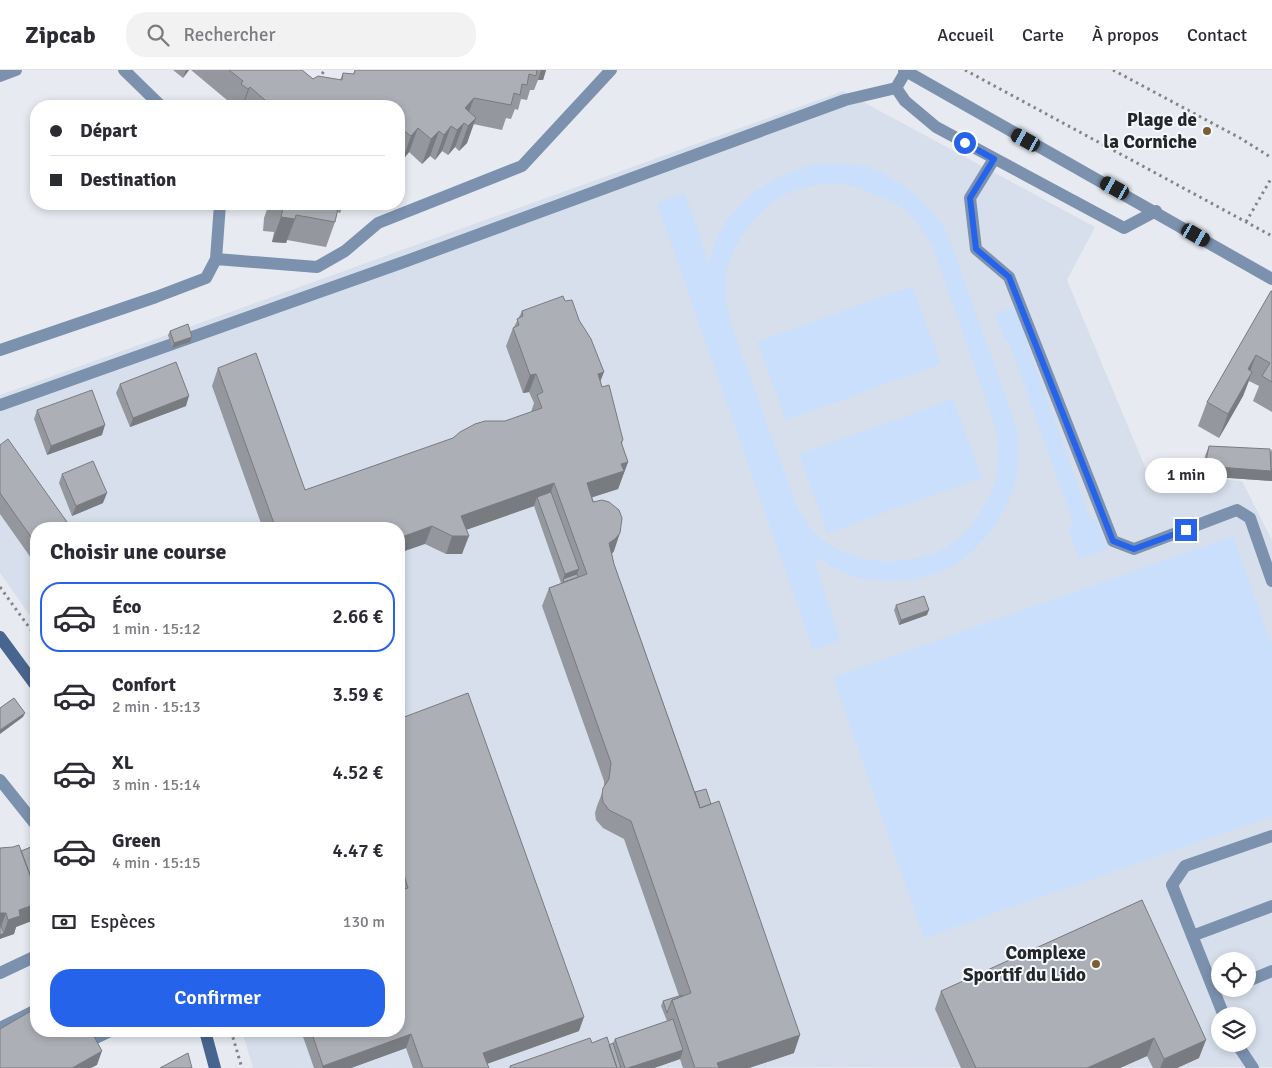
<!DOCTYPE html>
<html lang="fr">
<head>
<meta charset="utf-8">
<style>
  :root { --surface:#fff; --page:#f2f2f3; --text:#2b2b33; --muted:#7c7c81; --line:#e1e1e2; --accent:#2563eb }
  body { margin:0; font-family:Signika,sans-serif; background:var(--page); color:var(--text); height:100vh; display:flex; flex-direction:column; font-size:19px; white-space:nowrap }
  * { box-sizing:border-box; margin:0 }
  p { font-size:16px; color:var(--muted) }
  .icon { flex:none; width:28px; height:28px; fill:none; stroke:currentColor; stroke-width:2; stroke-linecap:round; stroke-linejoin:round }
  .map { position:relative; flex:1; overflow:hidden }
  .side { position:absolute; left:30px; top:452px; width:375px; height:515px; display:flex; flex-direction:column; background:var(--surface); border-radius:20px; box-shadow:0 2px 8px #0003 }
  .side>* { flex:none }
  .hud { position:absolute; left:30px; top:30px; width:375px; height:110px; border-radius:20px; box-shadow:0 2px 8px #0003; display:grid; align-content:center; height:110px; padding:0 20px; background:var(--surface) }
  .buttons { position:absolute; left:1211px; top:882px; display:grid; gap:10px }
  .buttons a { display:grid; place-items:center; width:45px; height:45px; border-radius:50%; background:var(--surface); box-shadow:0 2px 8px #0003; font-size:25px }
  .end { position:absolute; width:22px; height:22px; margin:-11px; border:6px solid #2563eb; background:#fff; box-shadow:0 0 0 2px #fff }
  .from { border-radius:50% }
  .bubble { position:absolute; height:35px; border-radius:18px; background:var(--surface); box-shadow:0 2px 8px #0003; font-size:16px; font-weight:600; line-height:35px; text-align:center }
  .car { position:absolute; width:15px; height:30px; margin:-15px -8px; border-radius:6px; box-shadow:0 0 4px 1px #0007; background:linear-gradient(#222 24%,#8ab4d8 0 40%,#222 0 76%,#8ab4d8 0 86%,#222 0) }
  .hud b { display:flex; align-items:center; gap:18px; height:48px; font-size:19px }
  .hud b+b { border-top:1px solid var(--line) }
  .hud i { width:12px; height:12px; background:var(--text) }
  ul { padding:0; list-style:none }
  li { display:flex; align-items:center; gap:15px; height:70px; margin:0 10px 8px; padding:0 10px; border:2px solid transparent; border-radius:20px }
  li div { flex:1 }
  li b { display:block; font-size:19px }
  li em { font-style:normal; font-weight:600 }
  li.on { border-color:var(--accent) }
  li>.icon { width:45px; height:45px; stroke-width:1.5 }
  h2 { padding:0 20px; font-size:22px; line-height:60px }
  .pay { display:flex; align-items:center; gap:12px; height:55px; padding:0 20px; font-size:19px }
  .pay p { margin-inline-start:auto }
  .button { display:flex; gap:10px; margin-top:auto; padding:10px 20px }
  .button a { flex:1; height:58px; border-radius:20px; background:var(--accent); color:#fff; font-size:20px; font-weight:600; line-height:58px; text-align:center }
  header { display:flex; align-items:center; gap:30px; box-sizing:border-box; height:70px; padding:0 25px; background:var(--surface); border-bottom:1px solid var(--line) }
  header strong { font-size:24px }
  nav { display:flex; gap:28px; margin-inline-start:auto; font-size:18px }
  .search { width:350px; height:45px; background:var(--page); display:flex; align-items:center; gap:12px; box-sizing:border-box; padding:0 18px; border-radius:20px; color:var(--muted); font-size:19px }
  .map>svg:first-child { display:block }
  .built { fill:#d6dfeb; fill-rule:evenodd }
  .green { fill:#cadffc; fill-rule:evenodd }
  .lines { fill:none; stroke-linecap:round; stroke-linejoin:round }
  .path { stroke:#828589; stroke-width:3; stroke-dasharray:2.5 4; stroke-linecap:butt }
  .service { stroke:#7b91ae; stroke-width:12 }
  .tertiary { stroke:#7b91ae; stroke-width:12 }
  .secondary { stroke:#47658e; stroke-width:12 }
  .wall { fill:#94979d }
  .shaded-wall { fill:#787b7f }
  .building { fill:#acb0b6; stroke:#787b7f }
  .route { stroke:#2563eb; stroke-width:6 }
  .poi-dot { fill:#7c5e32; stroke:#f4f9ff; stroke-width:2 }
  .labels { text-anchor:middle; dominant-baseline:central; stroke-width:4; stroke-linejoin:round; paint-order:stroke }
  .poi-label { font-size:19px; font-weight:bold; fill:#242628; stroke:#f4f9ff; text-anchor:end }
</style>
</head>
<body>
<header>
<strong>Zipcab</strong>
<div class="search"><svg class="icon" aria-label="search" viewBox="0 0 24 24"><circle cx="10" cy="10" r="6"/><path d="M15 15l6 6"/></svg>Rechercher</div>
<nav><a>Accueil</a><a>Carte</a><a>À propos</a><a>Contact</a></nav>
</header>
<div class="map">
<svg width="1272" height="998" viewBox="0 0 1272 998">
  <rect width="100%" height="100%" fill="#e7ebf1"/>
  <path class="built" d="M843 21 1095 157 1067 210 1148 404 1242 411 1272 470V997L253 998 242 961H399V459H36V554L0 503V325ZM1220 891H1248V919H1220ZM1220 946H1248V974H1220Z"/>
  <path class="green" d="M815 94C834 94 855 92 874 99 880 101 885 105 891 108 916 122 934 140 948 165L1016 356C1018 374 1019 391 1016 409 1013 424 1006 437 998 450 968 500 918 519 861 508 843 504 829 494 813 486L840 570 813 580 657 133 685 123 709 193C713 184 714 173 719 164 740 126 774 105 815 94ZM832 113 857 116 903 138 918 154 932 175 995 356C998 377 1000 399 992 420 982 444 965 467 941 480 936 483 929 484 924 486 884 499 836 489 809 456 805 450 801 443 797 437L732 257C728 240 723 221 726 204 732 176 757 137 784 125 799 118 816 115 832 113Z
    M912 216 941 294 786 350 757 272Z
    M1017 236 1027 263 1024 265 1090 449 1096 448 1108 479 1079 489 1068 457 1074 455 1008 270 1005 271 995 244Z
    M953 329 982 408 827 463 799 384Z
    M1233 466 1272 576V746L924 868 833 607Z"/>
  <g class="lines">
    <path class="path" d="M965 0 1272 166
      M1113 0 1240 68 1272 88
      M318 9 325 0
      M1246 152 1272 107
      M0 517 36 567
      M231 961 242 998"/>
    <path class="service" d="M124 0 161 36
      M0 6 16 0
      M896 18 905 31 936 57 1124 158 1156 141
      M994 89 970 128 976 179 1009 207 1113 471 1134 479 1237 440 1250 448 1272 511
      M216 189 220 134
      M0 280 156 227 206 208 216 189 317 197 345 181 378 153 522 96 611 0
      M0 335 401 193 845 30 896 18 906 1
      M0 710 36 755
      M1192 866 1272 836
      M0 903 36 886
      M1248 911 1272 901
      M1224 946 1172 815 1185 796 1272 766
      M0 958 36 940
      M85 973 110 961
      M1237 974 1253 998"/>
    <path class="tertiary" d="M904 0 1272 209"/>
    <path class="secondary" d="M0 567 36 616
      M205 961 215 998"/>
  </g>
  <path class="wall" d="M173 0H189L183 8Z
    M191 0H302L313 9 340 10 343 3 353 4 355 0H546L543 10H538L534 20H530L527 30 521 29 518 40 515 39 511 49 506 48 502 60 473 54 467 73 459 81 455 77 448 85 442 81 435 90 430 86 422 94 409 82 402 91 399 88V36H233V35Z
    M269 134H344L340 143 337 142 335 152 326 177 287 170 286 173 272 172 274 162 263 161 264 148Z
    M1272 221V342L1253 331 1259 316 1249 311 1243 326 1219 368 1198 356 1207 332Z
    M565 231 579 250 600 311 623 370 622 374 628 392 618 419 592 427 614 481 612 484 614 494 695 722 794 983 749 998H683L680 989 654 998H509L510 996 592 973 609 975 613 973 615 969 667 951 661 936 663 931 679 926 624 769 603 758 596 750 595 743 597 736 604 718V711L542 536 549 518 561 513 534 436 466 460 462 484H446L425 474 399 459H263L212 316 218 298 305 420 531 342 534 333 529 322 523 323 506 276 513 258 514 257 522 241Z
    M170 261 192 267 190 272 172 278 168 265Z
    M120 314 186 336 130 357 116 323Z
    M37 340 102 365 47 385 34 349Z
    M0 375 36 459V495L0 444Z
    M1209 376 1270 383 1272 379V411L1201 406 1205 386Z
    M62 404 103 433 72 446 59 413Z
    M896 535 927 545 899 555 894 540Z
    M399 649 579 961 487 994 489 998H413L406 978 351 998H314L301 961H399L400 821 399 819Z
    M36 775V857L34 850 16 857 14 864 0 869V778L21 781Z
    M1142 830 1199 988 1177 998H1153L1147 986 1120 998H961L935 939 941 921Z"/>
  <path class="shaded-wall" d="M186 0H189L183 8Z
    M541 0H546L543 10H538Z
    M250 17 243 36H242L248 19Z
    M474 28 465 53H464L455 77 448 85 465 38Z
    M476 48 467 73 459 81 468 56Z
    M451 56 442 81 435 90 444 65Z
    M418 58 409 82 402 91 411 66Z
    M439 61 430 86 422 94 431 69Z
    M281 147 295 149 286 173 272 172Z
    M192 267 190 272 172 278 174 273Z
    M1256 285 1247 310 1248 299Z
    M604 302 597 320 598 304Z
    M1252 302 1243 326 1219 368 1228 344Z
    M536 304 529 322 523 323 530 305Z
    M189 326 186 336 130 357 133 348Z
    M105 355 102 365 47 385 51 376Z
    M628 392 618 419 581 431 587 413 621 394Z
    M1205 396 1271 401 1272 398V411L1201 406Z
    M554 413 548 431 537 427 534 436 454 464 461 446Z
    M107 423 103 433 72 446 76 436Z
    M432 456 425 474 399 483V468Z
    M620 463 614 481 609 487V473Z
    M452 466H469L462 484H446Z
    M579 499 575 509H563L565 504Z
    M929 540 927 545 899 555 901 550Z
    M25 643 23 647 0 664V660Z
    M36 834V844L34 850 16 857 14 864 2 868 8 850 19 840Z
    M0 843H6L0 859Z
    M4 863 2 868 0 869V865Z
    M584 947 579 961 478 997 483 983Z
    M411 964 406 978 351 998H322L323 996Z
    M800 965 794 983 749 998H715L717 993Z
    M1154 968 1147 986 1120 998H1087Z
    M1206 970 1199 988 1177 998H1160L1164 989Z
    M683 980 680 989 654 998H628Z
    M102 981 97 995 91 998H72Z"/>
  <path class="building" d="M229 0H302L313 9 318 6 342 10 343 3 354 4 355 0H537L536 6 529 4 527 15 522 14 520 25 514 23 511 35 474 28 465 38 476 48 468 56 464 53 457 60 451 56 444 65 439 61 431 69 418 58 411 66 399 57V36H272L250 17 248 19 241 14 243 11Z
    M272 134H339L335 152 296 145 295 149 281 147 283 138 272 136Z
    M1271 221H1272V312L1262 306 1270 293 1256 285 1248 299 1252 302 1228 344 1207 332Z
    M563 226 565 231 572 230 579 250 591 269 604 302 598 304 602 317 609 315 623 370 621 372 628 392 621 394 624 401 587 413 593 432 602 430 609 432 619 440 622 448 620 463 615 469 609 473 614 494 700 738 719 731 800 965 717 993 719 998H695L672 930 691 923 631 751 609 740 603 732 602 725 603 718 609 709 611 693 549 518 587 504 554 413 461 446 469 466H452L432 456 399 468V459H276L218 298 256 283 305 420 453 368 460 362 475 354 485 351H505L542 338 537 325 543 322 536 304 530 305 513 258 519 255 517 249 523 246 522 241Z
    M188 254 192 267 174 273 170 261Z
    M176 292 189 326 133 348 120 314Z
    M92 320 105 355 51 376 37 340Z
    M8 369 72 459H36V474L0 423V375Z
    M1209 376 1270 379 1271 401 1205 396Z
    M93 391 107 423 76 436 62 404Z
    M551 422 579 499 565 504 537 427Z
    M577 504 578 507 564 512 563 509Z
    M924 526 929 540 901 550 896 535Z
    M468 623 584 947 483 983 489 998H423L411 964 323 996 311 961H399V821L408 818 400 792H399V649Z
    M14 628 25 643 0 660V638Z
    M706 719 711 734 700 738 695 722Z
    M19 775 36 821V834L19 840 20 846 8 850 6 843H0V778L13 777Z
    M36 775V821L21 781Z
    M1142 830 1206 970 1164 989 1154 968 1087 998H976L941 921Z
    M1 856 4 863 0 865V857Z
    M682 925 683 926 672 930 667 943 663 931Z
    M36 938V961H91L102 981 72 998H0V959Z
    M673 949 683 980 628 998H625L615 969Z
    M607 967 617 998H511L510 996 590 968 592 973Z
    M613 973 621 998H617L609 975Z
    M188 983 192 998H160Z"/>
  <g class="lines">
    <path class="route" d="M965 73 994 89 970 128 976 179 1009 207 1113 471 1134 479 1186 460"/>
  </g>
  <g class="poi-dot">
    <circle cx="1207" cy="61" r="5"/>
    <circle cx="1096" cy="894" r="5"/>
  </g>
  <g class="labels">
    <g class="poi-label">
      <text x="1197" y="50">Plage de<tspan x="1197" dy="22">la Corniche</tspan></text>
      <text x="1086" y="883">Complexe<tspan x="1086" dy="22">Sportif du Lido</tspan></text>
    </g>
  </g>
</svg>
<div class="buttons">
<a><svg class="icon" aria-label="locate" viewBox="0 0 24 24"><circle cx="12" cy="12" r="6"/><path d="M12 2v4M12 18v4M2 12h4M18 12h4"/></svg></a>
<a><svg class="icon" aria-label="layers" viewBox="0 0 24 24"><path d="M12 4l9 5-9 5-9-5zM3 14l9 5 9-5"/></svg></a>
</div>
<i class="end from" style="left:965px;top:73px"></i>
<i class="end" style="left:1186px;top:460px"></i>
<div class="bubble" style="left:1145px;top:388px;width:82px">1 min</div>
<i class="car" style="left:1026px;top:70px;rotate:299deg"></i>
<i class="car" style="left:1115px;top:118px;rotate:299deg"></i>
<i class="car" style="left:1196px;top:165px;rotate:120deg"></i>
<div class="hud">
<b><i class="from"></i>Départ</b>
<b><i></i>Destination</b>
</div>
<section class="side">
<h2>Choisir une course</h2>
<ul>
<li class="on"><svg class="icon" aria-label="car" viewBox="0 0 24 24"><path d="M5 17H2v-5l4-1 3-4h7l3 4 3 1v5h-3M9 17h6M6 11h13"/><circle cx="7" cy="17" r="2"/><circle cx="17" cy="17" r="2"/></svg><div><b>Éco</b><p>1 min · 15:12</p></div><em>2.66 €</em></li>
<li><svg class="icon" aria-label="car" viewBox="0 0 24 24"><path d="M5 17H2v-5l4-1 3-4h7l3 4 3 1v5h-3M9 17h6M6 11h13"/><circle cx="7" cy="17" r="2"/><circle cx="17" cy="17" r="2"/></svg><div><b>Confort</b><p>2 min · 15:13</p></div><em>3.59 €</em></li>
<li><svg class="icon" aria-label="car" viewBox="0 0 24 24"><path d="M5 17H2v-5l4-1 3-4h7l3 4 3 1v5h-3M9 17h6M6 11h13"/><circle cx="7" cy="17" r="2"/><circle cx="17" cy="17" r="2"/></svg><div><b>XL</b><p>3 min · 15:14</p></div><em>4.52 €</em></li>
<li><svg class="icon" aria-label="car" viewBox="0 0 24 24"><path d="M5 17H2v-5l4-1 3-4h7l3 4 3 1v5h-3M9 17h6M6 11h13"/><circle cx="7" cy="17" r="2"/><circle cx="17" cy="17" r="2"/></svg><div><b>Green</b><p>4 min · 15:15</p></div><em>4.47 €</em></li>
</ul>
<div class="pay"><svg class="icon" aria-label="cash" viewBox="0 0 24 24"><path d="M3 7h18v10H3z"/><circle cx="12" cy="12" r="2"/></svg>Espèces<p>130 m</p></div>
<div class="button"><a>Confirmer</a></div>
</section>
</div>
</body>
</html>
